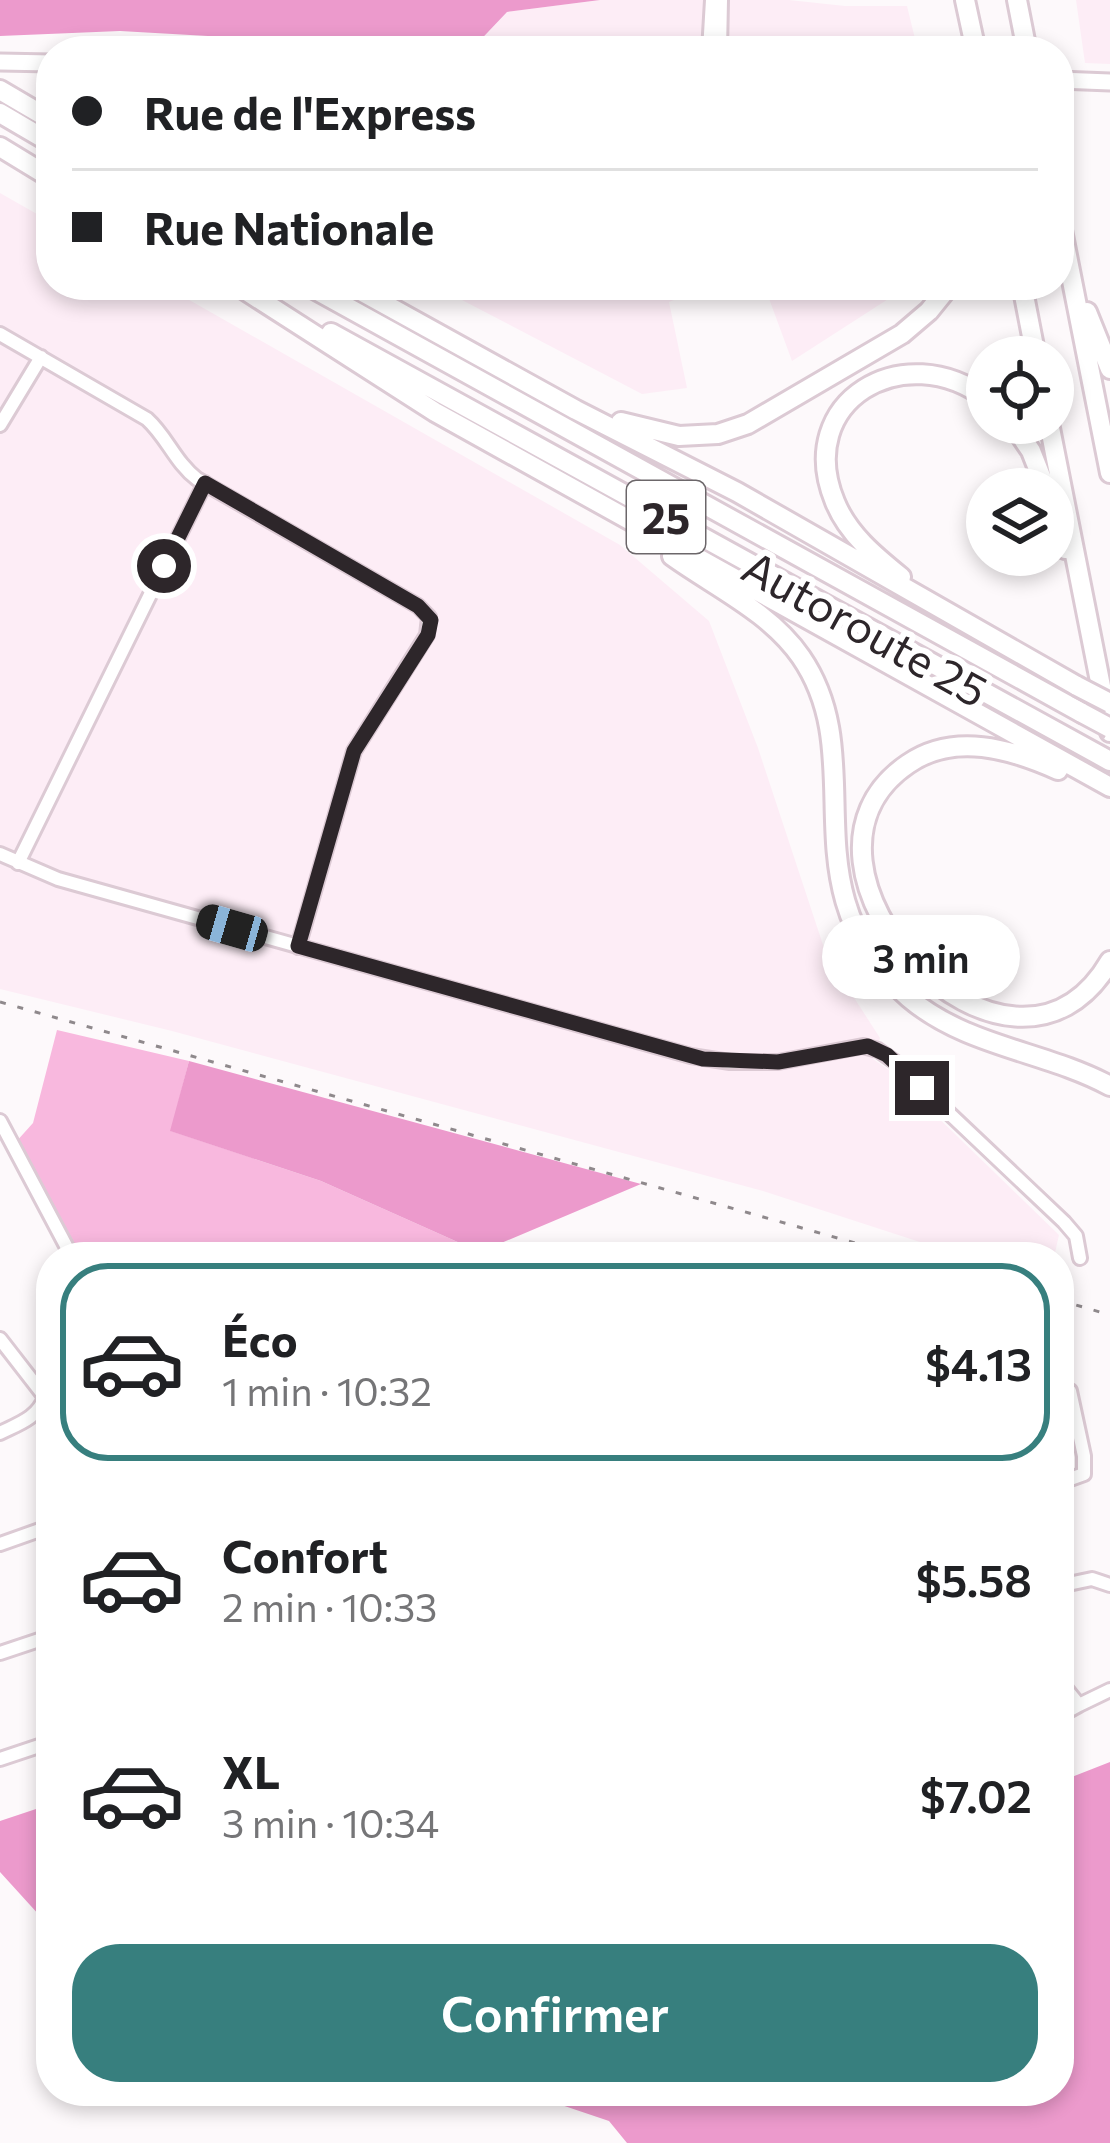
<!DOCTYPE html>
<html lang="fr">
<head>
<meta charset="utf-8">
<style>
  :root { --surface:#fff; --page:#f2f2f2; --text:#202124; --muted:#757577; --line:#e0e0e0; --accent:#377f7e }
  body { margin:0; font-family:Commissioner,sans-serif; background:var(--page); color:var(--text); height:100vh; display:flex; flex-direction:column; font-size:45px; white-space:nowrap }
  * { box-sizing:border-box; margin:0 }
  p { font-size:39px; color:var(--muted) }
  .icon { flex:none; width:66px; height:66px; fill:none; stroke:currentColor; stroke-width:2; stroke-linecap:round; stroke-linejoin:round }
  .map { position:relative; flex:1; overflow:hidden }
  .side { position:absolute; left:36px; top:1242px; width:1038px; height:864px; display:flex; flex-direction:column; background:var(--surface); border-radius:48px; box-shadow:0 6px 18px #0003 }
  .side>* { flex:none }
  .hud { position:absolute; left:36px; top:36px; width:1038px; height:264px; border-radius:48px; box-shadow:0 6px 18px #0003; display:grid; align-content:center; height:264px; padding:0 36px; background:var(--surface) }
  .tools { position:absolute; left:966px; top:336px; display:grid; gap:24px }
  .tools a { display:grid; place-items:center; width:108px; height:108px; border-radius:50%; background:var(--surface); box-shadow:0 6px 18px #0003; font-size:60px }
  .end { position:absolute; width:54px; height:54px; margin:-27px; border:15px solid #2d262a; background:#fff; box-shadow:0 0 0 6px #fff }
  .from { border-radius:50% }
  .bubble { position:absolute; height:84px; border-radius:42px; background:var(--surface); box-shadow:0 6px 18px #0003; font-size:39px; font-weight:600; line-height:84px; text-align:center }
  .car { position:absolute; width:36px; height:72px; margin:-36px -18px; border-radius:15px; box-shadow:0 0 9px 3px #0007; background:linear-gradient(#222 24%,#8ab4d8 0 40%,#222 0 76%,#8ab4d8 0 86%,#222 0) }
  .hud b { display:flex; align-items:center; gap:42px; height:114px; font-size:45px }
  .hud b+b { border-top:3px solid var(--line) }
  .hud i { width:30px; height:30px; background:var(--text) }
  ul { padding:21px 0 0; list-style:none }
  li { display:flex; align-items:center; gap:36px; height:198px; margin:0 24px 18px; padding:0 12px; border:6px solid transparent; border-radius:48px }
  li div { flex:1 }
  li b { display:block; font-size:45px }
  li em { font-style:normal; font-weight:600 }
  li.current { border-color:var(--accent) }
  li>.icon { width:108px; height:108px; stroke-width:1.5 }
  .cta { display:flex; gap:24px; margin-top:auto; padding:24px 36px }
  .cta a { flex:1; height:138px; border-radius:48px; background:var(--accent); color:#fff; font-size:48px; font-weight:600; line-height:138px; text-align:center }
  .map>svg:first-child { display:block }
  .built { fill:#fdedf6 }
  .green { fill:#f8b8de }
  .forest { fill:#ec9acc }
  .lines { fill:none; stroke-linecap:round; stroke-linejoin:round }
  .minor-casing { stroke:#dccad4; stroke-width:18 }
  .major-casing { stroke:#dccad4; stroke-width:21 }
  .highway-casing { stroke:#dccad4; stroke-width:24 }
  .minor { stroke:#fff; stroke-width:12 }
  .major { stroke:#fff; stroke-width:15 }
  .highway { stroke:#fff; stroke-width:18 }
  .rail { stroke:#8f898c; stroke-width:3; stroke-dasharray:6 12; stroke-linecap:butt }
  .highway-bridge-casing { stroke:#dccad4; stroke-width:24; stroke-linecap:butt }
  .highway-bridge { stroke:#fff; stroke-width:18 }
  .route { stroke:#2d262a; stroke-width:15 }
  .labels { text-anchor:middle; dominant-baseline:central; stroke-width:12; stroke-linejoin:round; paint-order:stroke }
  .shield { fill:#fff; stroke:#6c676a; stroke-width:3 }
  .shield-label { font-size:42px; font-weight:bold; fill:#2d262a }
  .street-label { font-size:45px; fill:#2d262a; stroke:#fff }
</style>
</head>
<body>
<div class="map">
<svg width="1110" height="2143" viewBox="0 0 1110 2143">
  <rect width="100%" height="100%" fill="#fdf9fb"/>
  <path class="built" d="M600 0H789L845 6H907L918 51H470L507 12Z
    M1076 0H1110V64L1085 63Z
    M0 193 51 222V285H163L620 545 709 621 758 748 826 954 880 1038 873 1059 889 1070 1059 1235 1054 1257H966L763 1191 172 1031 0 989Z
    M442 285H710L669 302 687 388 642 394 460 299Z
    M764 285H910L792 361Z"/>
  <path class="green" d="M57 1030 189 1061 171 1131 321 1181 480 1252 465 1257H78L15 1143 33 1123Z"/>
  <path class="forest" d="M0 0H600L507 12 470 51 120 31 0 36Z
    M189 1061 641 1184 480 1252 321 1181 170 1131Z
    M1110 1762V2143H627L609 2121 520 2091H1059V1782Z
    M51 1804V1913L40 1916 0 1872V1821Z"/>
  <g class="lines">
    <g class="minor-casing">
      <path id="minor" d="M709 51 712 0
        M720 51 721 0
        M0 334 147 419C167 437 175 462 197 479L418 606 429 617 427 635 354 751 298 947
        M0 425 41 357
        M0 854 58 879 691 1056 730 1062H778L863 1046 878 1050 895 1062 1064 1222 1076 1236 1080 1258
        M18 863 205 483
        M0 1121 72 1257
        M632 1257 645 1253 653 1257
        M0 1339 45 1397C38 1418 18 1424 0 1433
        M1059 1385 1070 1391 1084 1456V1474L1059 1483
        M0 1544 51 1526
        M1059 1586 1092 1579 1110 1585
        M0 1653 51 1636
        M1059 1689 1067 1690 1079 1705 1110 1690
        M1059 1716 1079 1705
        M0 1759 51 1742"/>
    </g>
    <g class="major-casing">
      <path id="major" d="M0 62 51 63
        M1059 80 1110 82"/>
    </g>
    <g class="highway-casing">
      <path id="highway" d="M965 0 976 51
        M1017 0 1027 51
        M0 90 51 120
        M0 113 51 143
        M0 147 51 178
        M1059 215 1110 473
        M237 285 435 412 1110 787
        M307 285 1082 713
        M350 285 576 410 737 492 1077 686
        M1022 285 1036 357
        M1087 312 1110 369
        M331 333 1110 761
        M621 422 679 436 718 434 748 424 902 334 929 311 950 285
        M1012 423 1031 451 1046 489
        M1049 423 1110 732
        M1053 514 1065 549
        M672 556C715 587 770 612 801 657 874 763 783 888 909 998 967 1047 1045 1051 1110 1086
        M901 577C875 556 848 534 835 502 793 401 904 336 987 399
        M1058 770C1011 749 954 732 908 764 759 865 1010 1132 1110 961"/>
    </g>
    <use href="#minor" class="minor"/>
    <use href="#major" class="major"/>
    <use href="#highway" class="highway"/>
    <path class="rail" d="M0 1002 905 1257
      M1059 1300 1110 1315"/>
    <g class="highway-bridge-casing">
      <path id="highway-bridge" d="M1077 686 1110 703
        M1082 713 1110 728"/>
    </g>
    <use href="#highway-bridge" class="highway-bridge"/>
  </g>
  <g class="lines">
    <path class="route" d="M164 566 205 483 418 606 431 620 428 635 354 751 298 946 703 1059 778 1062 868 1046 887 1055 922 1088"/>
  </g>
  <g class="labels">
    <rect class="shield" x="627" y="481" width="78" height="72" rx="9"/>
    <g class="shield-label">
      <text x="666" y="517">25</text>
    </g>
    <g class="street-label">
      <text transform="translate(866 627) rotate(29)">Autoroute 25</text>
    </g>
  </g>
</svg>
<div class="tools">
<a><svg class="icon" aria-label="locate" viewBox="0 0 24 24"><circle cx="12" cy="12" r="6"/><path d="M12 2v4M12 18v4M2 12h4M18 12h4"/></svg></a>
<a><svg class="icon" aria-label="layers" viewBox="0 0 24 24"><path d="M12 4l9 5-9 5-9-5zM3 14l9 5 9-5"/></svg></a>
</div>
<i class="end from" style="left:164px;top:566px"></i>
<i class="end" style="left:922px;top:1088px"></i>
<div class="bubble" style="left:822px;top:915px;width:198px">3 min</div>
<i class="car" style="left:232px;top:928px;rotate:286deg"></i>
<div class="hud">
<b><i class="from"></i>Rue de l'Express</b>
<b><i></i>Rue Nationale</b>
</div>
<section class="side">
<ul>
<li class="current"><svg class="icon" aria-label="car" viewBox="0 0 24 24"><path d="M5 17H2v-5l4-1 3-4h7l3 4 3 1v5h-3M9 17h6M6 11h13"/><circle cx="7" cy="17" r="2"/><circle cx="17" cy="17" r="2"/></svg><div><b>Éco</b><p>1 min · 10:32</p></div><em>$4.13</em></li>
<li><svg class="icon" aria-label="car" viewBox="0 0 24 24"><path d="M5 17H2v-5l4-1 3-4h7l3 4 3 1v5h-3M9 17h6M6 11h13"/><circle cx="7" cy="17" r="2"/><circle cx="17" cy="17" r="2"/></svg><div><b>Confort</b><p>2 min · 10:33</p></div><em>$5.58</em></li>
<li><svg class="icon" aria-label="car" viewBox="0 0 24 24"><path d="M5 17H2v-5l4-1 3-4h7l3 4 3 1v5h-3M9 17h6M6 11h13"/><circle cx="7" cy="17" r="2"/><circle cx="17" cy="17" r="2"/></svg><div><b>XL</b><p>3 min · 10:34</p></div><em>$7.02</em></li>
</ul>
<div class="cta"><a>Confirmer</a></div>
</section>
</div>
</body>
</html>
